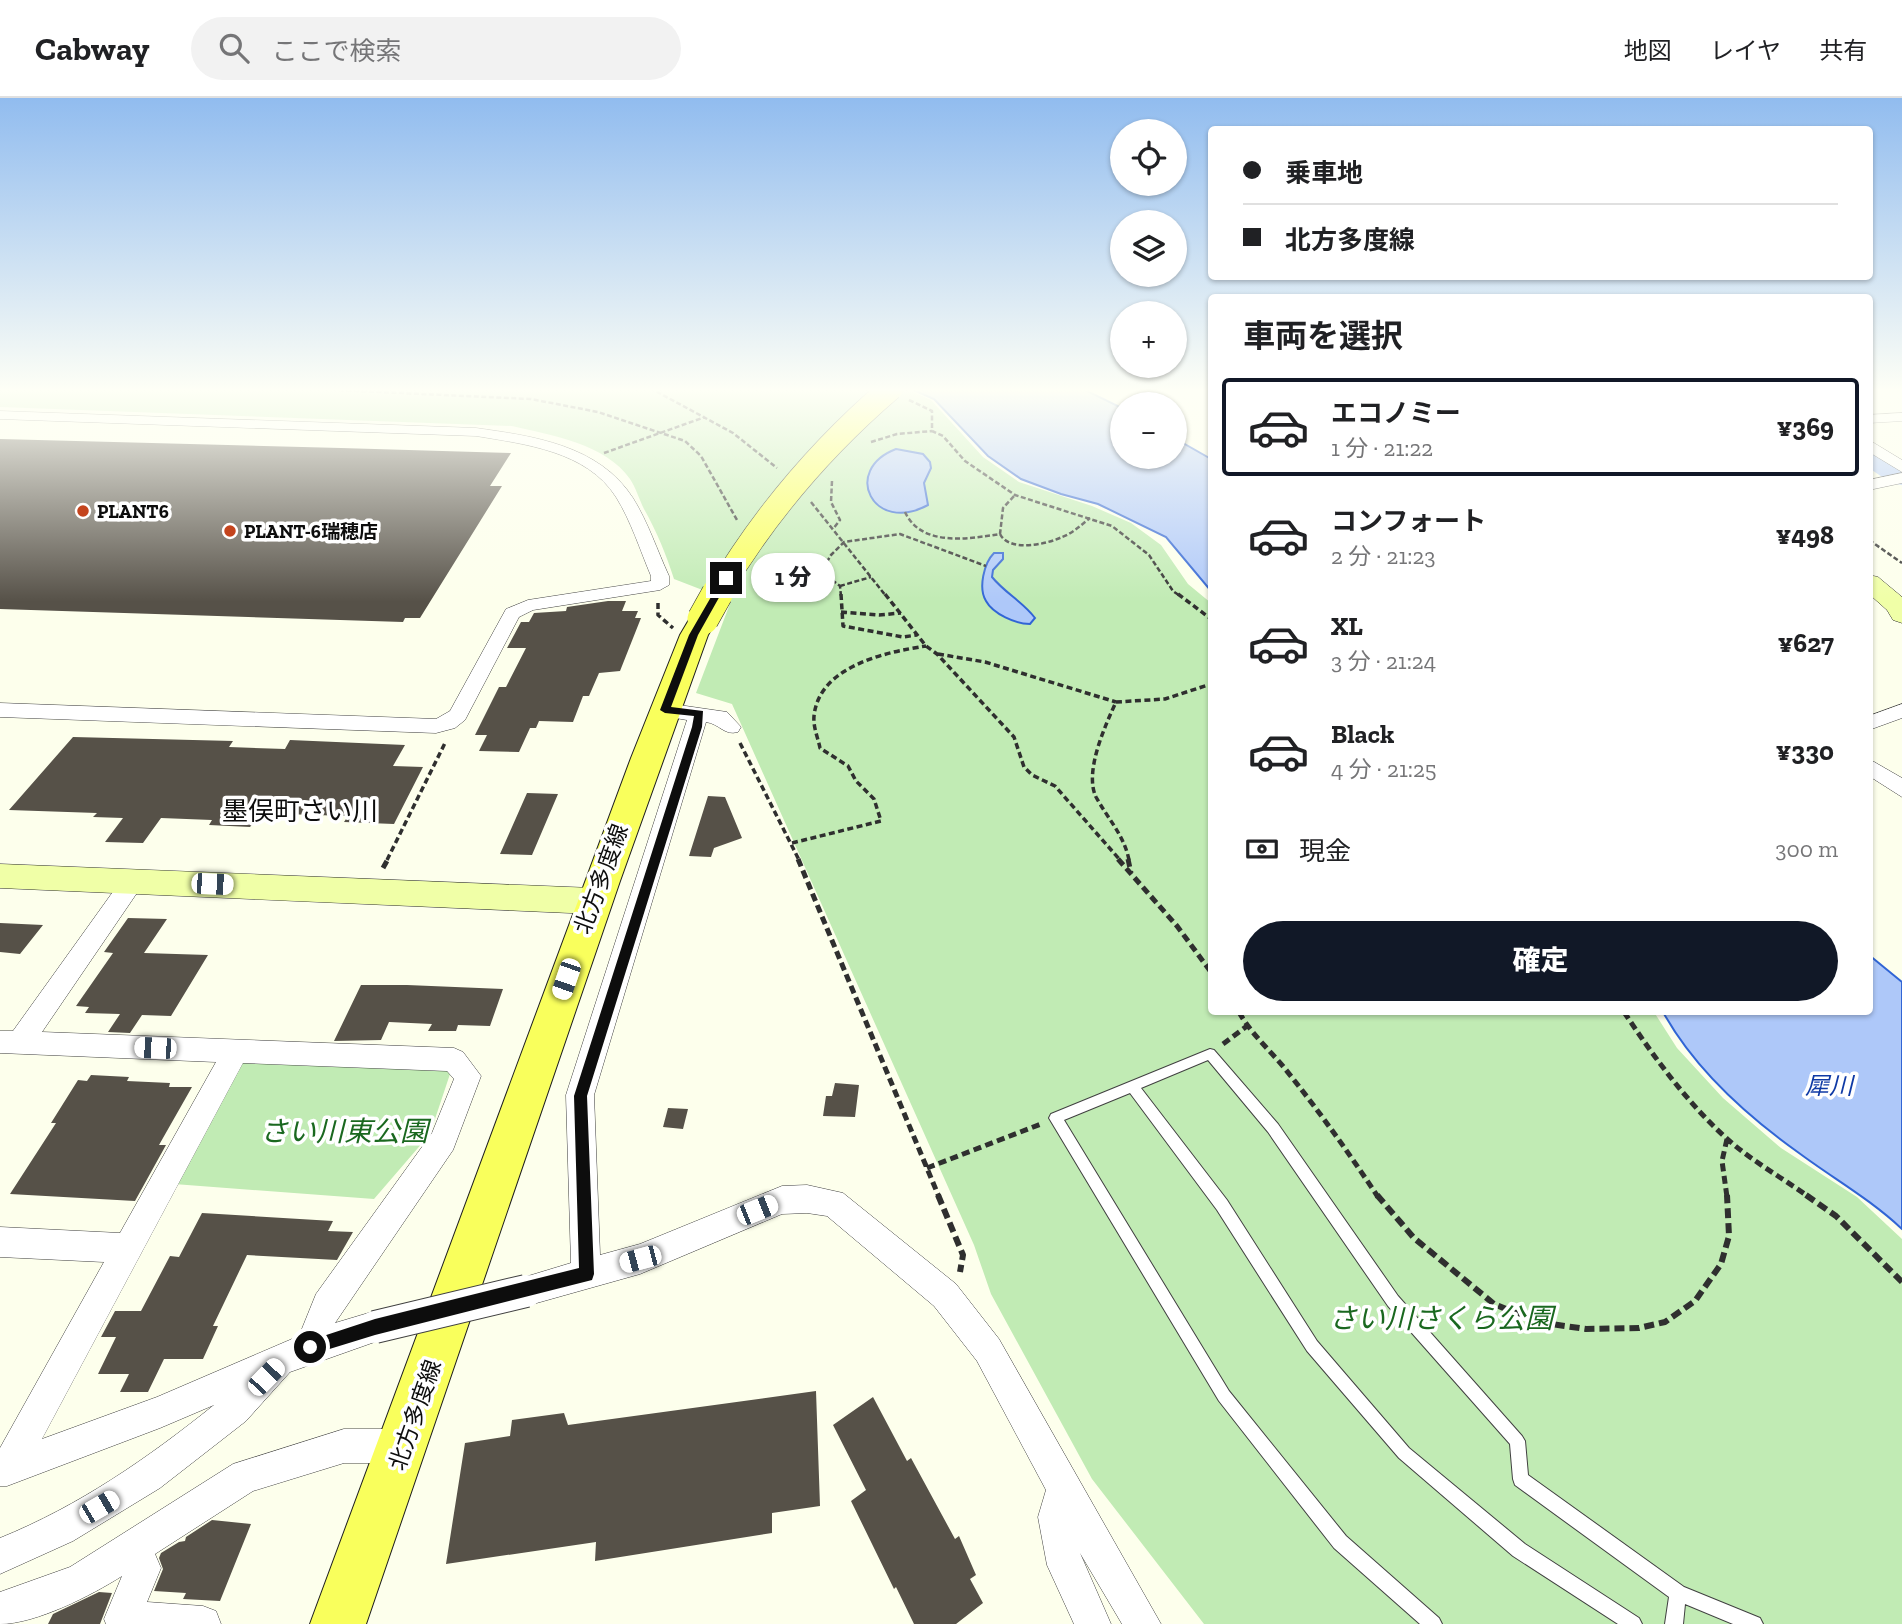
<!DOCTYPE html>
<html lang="ja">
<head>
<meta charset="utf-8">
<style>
  :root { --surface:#fff; --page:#f2f2f2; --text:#202124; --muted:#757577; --line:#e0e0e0; --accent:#111827 }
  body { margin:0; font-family:"Zilla Slab","Noto Sans JP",serif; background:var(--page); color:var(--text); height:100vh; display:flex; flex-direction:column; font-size:26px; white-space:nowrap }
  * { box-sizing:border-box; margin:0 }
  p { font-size:23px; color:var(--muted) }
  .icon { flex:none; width:38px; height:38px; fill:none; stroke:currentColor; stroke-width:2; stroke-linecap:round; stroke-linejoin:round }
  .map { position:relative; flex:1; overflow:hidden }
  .drawer { position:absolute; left:1208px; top:196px; width:665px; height:721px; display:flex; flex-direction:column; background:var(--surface); border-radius:7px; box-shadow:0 2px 5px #0004 }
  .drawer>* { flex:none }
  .top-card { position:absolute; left:1208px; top:28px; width:665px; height:154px; border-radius:7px; box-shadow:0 2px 5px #0004; display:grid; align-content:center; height:154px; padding:0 35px; background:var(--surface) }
  .buttons { position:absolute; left:1110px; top:21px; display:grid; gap:14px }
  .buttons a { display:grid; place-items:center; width:77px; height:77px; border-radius:50%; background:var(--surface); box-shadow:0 2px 5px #0004; font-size:35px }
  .end { position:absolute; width:32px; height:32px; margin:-16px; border:9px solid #0d0d0d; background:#fff; box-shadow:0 0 0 4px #fff }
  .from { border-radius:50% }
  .bubble { position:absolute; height:49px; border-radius:24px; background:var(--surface); box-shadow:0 2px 5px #0004; font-size:23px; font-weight:800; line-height:49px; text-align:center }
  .car { position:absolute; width:21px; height:42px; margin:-21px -10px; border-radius:9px; box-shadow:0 0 5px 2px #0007; background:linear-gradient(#fff 24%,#345 0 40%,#fff 0 76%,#345 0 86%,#fff 0) }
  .top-card b { display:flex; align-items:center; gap:24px; height:66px; font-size:26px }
  .top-card b+b { border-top:2px solid var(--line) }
  .top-card i { width:18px; height:18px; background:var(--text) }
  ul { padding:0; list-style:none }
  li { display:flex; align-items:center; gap:21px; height:98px; margin:0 14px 10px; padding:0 21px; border:4px solid transparent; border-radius:7px }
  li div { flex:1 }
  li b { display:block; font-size:26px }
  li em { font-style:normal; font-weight:800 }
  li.on { border-color:var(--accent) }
  li>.icon { width:63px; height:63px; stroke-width:1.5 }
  h2 { padding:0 35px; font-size:32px; line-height:84px }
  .pay { display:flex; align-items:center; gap:18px; height:77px; padding:0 35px; font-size:26px }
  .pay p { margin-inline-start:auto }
  .primary-button { display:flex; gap:14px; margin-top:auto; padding:14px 35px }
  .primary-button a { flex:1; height:80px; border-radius:42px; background:var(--accent); color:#fff; font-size:28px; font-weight:800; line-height:80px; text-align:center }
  header { display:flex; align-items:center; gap:42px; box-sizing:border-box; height:98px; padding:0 35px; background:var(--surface); border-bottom:2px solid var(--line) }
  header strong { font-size:33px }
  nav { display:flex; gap:38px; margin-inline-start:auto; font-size:24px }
  .search { width:490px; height:63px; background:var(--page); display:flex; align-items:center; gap:18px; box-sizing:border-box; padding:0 24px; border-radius:38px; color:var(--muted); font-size:26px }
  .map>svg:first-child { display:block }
  .green { fill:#c1ebb4 }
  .water { fill:#aec8f9; stroke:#3165d5; stroke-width:2 }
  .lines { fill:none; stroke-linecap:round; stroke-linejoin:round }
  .river { fill:#aec8f9; fill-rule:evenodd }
  .building { fill:#565148 }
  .lane-casing { stroke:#404040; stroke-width:2 }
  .street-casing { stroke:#404040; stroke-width:1 }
  .secondary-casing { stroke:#2f2f2f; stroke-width:1 }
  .primary-casing { stroke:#1e1e1e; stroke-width:2 }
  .path-far3 { stroke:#2f2f2f; stroke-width:2.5; stroke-dasharray:5 2.5; stroke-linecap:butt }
  .path-far2 { stroke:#2f2f2f; stroke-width:3.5; stroke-dasharray:6 3.5; stroke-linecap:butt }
  .path-far1 { stroke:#2f2f2f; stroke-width:5; stroke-dasharray:8 4.5; stroke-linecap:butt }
  .path { stroke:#2f2f2f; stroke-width:6; stroke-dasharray:10 5; stroke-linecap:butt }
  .lane { fill:#fff; fill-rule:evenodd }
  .street { fill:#fff; fill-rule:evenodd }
  .secondary { fill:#f0ffa7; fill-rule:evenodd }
  .primary { fill:#f9ff5c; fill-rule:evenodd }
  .street-bridge-casing { stroke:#404040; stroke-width:34; stroke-linecap:butt }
  .primary-bridge-far1-casing { stroke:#1e1e1e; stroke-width:25; stroke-linecap:butt }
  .primary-bridge-casing { stroke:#1e1e1e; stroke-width:32; stroke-linecap:butt }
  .street-bridge { stroke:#fff; stroke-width:32 }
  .primary-bridge-far1 { stroke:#f9ff5c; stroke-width:24 }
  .primary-bridge { stroke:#f9ff5c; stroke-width:31 }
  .route { fill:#0d0d0d }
  .poi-dot { fill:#c4441d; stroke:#fff; stroke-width:2.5 }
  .labels { text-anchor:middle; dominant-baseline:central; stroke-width:7; stroke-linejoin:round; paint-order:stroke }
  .far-poi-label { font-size:19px; font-weight:bold; fill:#0d0d0d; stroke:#fff; text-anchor:start }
  .street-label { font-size:23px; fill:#0d0d0d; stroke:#fff }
  .water-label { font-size:24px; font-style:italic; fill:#0f3aa5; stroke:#fff }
  .quarter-label { font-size:26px; fill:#0d0d0d; stroke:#fff }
  .near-park-label { font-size:28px; font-style:italic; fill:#1a681f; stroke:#fff }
</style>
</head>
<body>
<header>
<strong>Cabway</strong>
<div class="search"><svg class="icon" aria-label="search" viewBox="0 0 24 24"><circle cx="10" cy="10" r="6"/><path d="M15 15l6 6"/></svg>ここで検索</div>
<nav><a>地図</a><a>レイヤ</a><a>共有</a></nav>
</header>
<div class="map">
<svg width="1902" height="1526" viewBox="0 0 1902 1526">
  <rect width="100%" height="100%" fill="#fdffec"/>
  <path class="green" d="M0 290H903L931 302 983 359 1019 384 1092 408 1131 425 1161 447 1188 486 1211 505V914H1654L1677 950 1723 1000 1781 1050 1857 1099 1902 1141V1526H1204L1092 1381 991 1196 974 1147 732 606 696 595 731 503 674 481C666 456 657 434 644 411 639 401 636 390 630 381 606 346 551 337 512 328L0 309Z
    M242 963 451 973 430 1036 374 1101 174 1086Z"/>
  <path class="water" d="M909 290H1081L1122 310V359H1174V340L1211 361V493L1166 439 1098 406 1061 396 1021 381 988 358 934 301Z
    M896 351 923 356 930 364 931 370 924 385 928 407C873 437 841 372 896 351Z
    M994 455H1003V461L993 472 992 479C1005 495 1023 504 1035 520L1030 526C1016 526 993 516 986 503 978 490 984 465 994 455Z
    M1869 857 1902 884V1131C1870 1101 1834 1081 1799 1055 1747 1018 1694 970 1663 914H1869Z"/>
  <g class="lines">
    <path class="river" d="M1869 347 1880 350 1902 364V387L1891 385 1869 370Z"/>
  </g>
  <path class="building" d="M0 341 341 350 511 355 490 388H502L420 520H405L403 524 0 511Z
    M608 503H626L622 513H638L635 520H641L620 573 599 575 589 598H583L573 624 539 623 536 630H530L519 654 479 653 487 637H475L499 589H506L526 550H507L521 524H529L534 515 566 513 567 509Z
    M73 639 233 643 229 649 285 651 290 642 405 647 393 668 423 669 394 726 344 724 348 718 282 716 279 720H257L250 729 209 727 212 722 161 720 143 745 105 744 123 720 93 719 97 715 9 712Z
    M527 695 558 696 532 757 500 756Z
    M708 698 725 699 742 740 714 750 711 759 689 758Z
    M128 820 167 821 144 855 208 857 171 918 142 917 130 935 108 934 120 916 85 915 89 909 76 908 113 855 104 854Z
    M0 825 43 827 20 856 0 854Z
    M361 887H407L503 891 490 928 458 927 456 933H428L432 926 389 924 381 942 334 943Z
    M91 977 129 979 127 983 170 985 169 989H192L159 1047H166L135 1103 10 1096 56 1025H51L78 982 87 983Z
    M835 985 859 987 855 1019 823 1018 826 998H832Z
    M668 1010 688 1011 683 1031 663 1029Z
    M202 1115 333 1123 328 1133 353 1134 337 1162 247 1157 213 1228H218L203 1261H164L148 1294H120L129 1276H98L116 1239H101L115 1213H141L170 1158 179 1159Z
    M816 1293 820 1408 772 1415V1435L595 1463 596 1444 446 1466 465 1345 510 1338 512 1322 564 1315 568 1327Z
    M873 1299 907 1363 911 1360 955 1441 959 1438 976 1477 970 1481 983 1505 956 1526H914L896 1489 894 1491 851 1403 866 1392 833 1327Z
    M212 1422 251 1426 220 1503 183 1501 186 1495 154 1493 163 1471 159 1460 161 1455 179 1444 185 1443 186 1439Z
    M99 1494 112 1495 100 1526H48L53 1516Z"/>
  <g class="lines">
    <g class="lane-casing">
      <path id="lane" d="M1210 951 1214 952 1278 1026 1398 1198 1522 1338 1525 1343 1528 1377 1684 1489 1760 1520 1763 1526H1733L1685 1506 1683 1526H1665L1669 1499 1515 1387 1513 1381 1510 1346 1388 1208 1268 1034 1208 962 1141 990 1227 1102 1317 1243 1409 1350 1525 1446 1639 1520 1642 1526H1618L1513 1458 1399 1360 1307 1253 1217 1112 1130 995 1064 1022 1229 1293 1346 1438 1439 1520 1442 1526H1420L1334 1450 1219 1303 1049 1020 1051 1016Z"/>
    </g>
    <g class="street-casing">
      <path id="street" d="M0 313 476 330C533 338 599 347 633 400 648 424 657 452 669 478V487L660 492 533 512 519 519 465 622 455 630 436 635 0 619V605L436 621 450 613 506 511 528 502 651 483V478C640 452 631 423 616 399 587 353 524 346 476 338L0 321Z
        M1902 315V323L1869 325V317Z
        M1869 342 1902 362V374L1869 354Z
        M1902 375V385L1869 392V382Z
        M665 605 727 614 741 629 738 634C724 638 720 626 706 624L594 997 600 1157 640 1146 782 1088 807 1087 843 1095 956 1186 999 1241 1161 1526H1122L1080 1455 1111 1526H1074L1047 1467 1038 1419 1046 1392 977 1263 934 1208 827 1118 807 1115 782 1116 640 1176 526 1208 515 1204 511 1193 515 1182 571 1165 566 997 687 622 658 617 655 612 658 607Z
        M1902 606V620L1869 632V618Z
        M1869 661 1902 680V699L1869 678Z
        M133 774 141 777 145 783 141 789 42 934 454 950 463 954 481 978 453 1052 335 1225 375 1213 386 1218 391 1229 386 1240 290 1274 246 1323 160 1390 73 1443 0 1476V1440C79 1408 148 1360 214 1307L160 1330 7 1388H0V1350L104 1164 0 1159V1129L120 1135 216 964 0 955V933H13L125 777ZM243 965 447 973 454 981 432 1035 316 1196 299 1238 157 1299 42 1341Z
        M344 1331H405L417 1336 422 1348 417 1360 405 1365H344L253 1393 155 1456 161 1470 147 1504 203 1508 216 1513 221 1526H106L104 1521 122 1478C92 1497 36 1526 0 1526V1494L70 1469 233 1366Z"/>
    </g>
    <g class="secondary-casing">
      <path id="secondary" d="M1869 477 1878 479 1902 499V525L1893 522 1887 512 1869 496Z
        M0 766 593 790 604 794 609 803 604 812 593 816 0 790Z"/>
    </g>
    <g class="primary-casing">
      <path id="primary" d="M703 512 713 515 717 521 708 537 620 783 366 1526H310L631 660 680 537 693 515Z"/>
    </g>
    <path class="path-far3" d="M294 290 531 301 598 314 685 343 701 358 737 422
      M650 290 733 335 777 370
      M909 302 932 313V333L943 338 965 363 1015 397 1112 428 1149 457 1173 493 1180 498
      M871 344 897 336 932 333
      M604 355 705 319
      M832 383 831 404 840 422 833 431
      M811 404 886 498
      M905 414C921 449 968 441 1000 436L1003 410 1015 397
      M1000 436C1009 454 1045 447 1062 439 1073 435 1081 427 1090 420
      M1869 442 1902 465
      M840 488 871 479
      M841 498 840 488 821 474 831 457 844 444 900 436 986 468"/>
    <path class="path-far2" d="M841 496 843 528 903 539 917 537
      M885 496 926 548 937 556 1014 639 1024 669 1032 677 1055 688 1120 762
      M1178 496 1211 521
      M658 505V517L673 530
      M841 514 879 517 901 515
      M938 556 985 564 1116 604
      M740 645 799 762
      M792 745 881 723 874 701 856 683 848 668 820 650C818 640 813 629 814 618 819 568 886 554 926 548
      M387 762 446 643
      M1129 762C1124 737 1108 721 1096 699 1084 674 1105 628 1116 604L1165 601 1211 586"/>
    <path class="path-far1" d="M798 761 939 1099
      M1118 761 1177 828 1211 874
      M1128 761 1131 775
      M383 770 388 761
      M1239 914C1251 936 1271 953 1286 972 1319 1013 1349 1055 1378 1099
      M1624 914C1654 959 1685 1002 1725 1039 1750 1062 1781 1079 1809 1099
      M1223 946 1247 928
      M1727 1041 1722 1063 1727 1099
      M927 1070 1041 1026"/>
    <path class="path" d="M938 1097 963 1157 960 1174
      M1377 1097 1414 1140 1494 1206 1537 1224 1586 1231 1639 1230 1665 1224 1695 1203 1721 1166 1729 1138 1727 1097
      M1806 1097 1836 1118 1902 1184"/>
    <use href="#lane" class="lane"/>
    <use href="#street" class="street"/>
    <use href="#secondary" class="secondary"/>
    <use href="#primary" class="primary"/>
    <g class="street-bridge-casing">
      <path id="street-bridge" d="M375 1229 526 1193"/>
    </g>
    <g class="primary-bridge-far1-casing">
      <path id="primary-bridge-far1" d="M716 498C763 418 821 350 891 290"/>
    </g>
    <g class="primary-bridge-casing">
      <path id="primary-bridge" d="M703 521 717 496"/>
    </g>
    <use href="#street-bridge" class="street-bridge"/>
    <use href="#primary-bridge-far1" class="primary-bridge-far1"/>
    <use href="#primary-bridge" class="primary-bridge"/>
  </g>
  <linearGradient id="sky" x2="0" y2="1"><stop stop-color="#91bcef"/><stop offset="0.58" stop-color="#fefff6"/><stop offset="1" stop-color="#fefff6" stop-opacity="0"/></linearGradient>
  <rect width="1902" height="504" fill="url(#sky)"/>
  <path class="route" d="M726 478 730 480 698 537 671 609 703 613 702 629 587 998 594 1176 592 1182 375 1237 310 1257 305 1255 303 1249 305 1244 375 1221 579 1170 574 998 692 629 694 618 665 615 660 612 689 537 722 480Z"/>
  <g class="poi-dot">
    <circle cx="83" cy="413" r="7"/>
    <circle cx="230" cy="433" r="7"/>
  </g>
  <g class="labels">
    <g class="far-poi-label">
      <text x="97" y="413">PLANT6</text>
      <text x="244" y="433">PLANT-6瑞穂店</text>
    </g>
    <g class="street-label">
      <text transform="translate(601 781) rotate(-70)">北方多度線</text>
      <text transform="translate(415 1317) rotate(-71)">北方多度線</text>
    </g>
    <g class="water-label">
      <text x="1829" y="987">犀川</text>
    </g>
    <g class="quarter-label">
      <text x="300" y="713">墨俣町さい川</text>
    </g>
    <g class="near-park-label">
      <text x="344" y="1033">さい川東公園</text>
      <text x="1441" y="1220">さい川さくら公園</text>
    </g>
  </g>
</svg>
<div class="buttons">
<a><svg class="icon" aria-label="locate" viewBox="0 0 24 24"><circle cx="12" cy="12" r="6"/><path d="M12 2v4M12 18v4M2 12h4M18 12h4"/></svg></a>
<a><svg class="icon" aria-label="layers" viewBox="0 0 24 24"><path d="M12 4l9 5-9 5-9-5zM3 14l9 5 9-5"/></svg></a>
<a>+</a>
<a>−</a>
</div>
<i class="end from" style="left:310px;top:1249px"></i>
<i class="end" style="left:726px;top:480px"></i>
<div class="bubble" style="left:751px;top:455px;width:84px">1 分</div>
<i class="car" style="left:212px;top:786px;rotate:92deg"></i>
<i class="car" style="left:566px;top:881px;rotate:199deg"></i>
<i class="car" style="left:155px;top:950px;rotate:272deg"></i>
<i class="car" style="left:757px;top:1112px;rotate:68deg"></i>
<i class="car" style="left:640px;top:1161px;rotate:255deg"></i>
<i class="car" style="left:266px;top:1279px;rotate:44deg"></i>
<i class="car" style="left:99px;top:1409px;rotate:60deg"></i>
<div class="top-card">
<b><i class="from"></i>乗車地</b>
<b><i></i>北方多度線</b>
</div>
<section class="drawer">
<h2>車両を選択</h2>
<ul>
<li class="on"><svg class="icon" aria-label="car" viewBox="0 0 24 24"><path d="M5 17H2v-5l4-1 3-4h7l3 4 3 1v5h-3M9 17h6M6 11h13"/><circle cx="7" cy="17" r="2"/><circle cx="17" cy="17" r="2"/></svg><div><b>エコノミー</b><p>1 分 · 21:22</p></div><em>¥369</em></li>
<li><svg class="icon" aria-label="car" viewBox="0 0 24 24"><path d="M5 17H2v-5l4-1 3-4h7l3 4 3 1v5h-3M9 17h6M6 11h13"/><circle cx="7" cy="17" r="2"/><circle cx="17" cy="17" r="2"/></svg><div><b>コンフォート</b><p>2 分 · 21:23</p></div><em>¥498</em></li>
<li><svg class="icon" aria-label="car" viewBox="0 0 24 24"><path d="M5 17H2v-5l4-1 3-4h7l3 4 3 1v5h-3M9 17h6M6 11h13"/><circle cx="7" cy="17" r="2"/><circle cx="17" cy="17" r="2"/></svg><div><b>XL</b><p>3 分 · 21:24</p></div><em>¥627</em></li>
<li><svg class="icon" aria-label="car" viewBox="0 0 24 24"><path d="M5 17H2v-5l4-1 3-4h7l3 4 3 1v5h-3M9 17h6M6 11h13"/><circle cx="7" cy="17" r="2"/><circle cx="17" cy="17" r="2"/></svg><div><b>Black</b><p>4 分 · 21:25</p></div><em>¥330</em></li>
</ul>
<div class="pay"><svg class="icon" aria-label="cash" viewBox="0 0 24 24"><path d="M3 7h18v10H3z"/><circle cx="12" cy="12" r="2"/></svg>現金<p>300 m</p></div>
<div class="primary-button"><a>確定</a></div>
</section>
</div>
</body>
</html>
